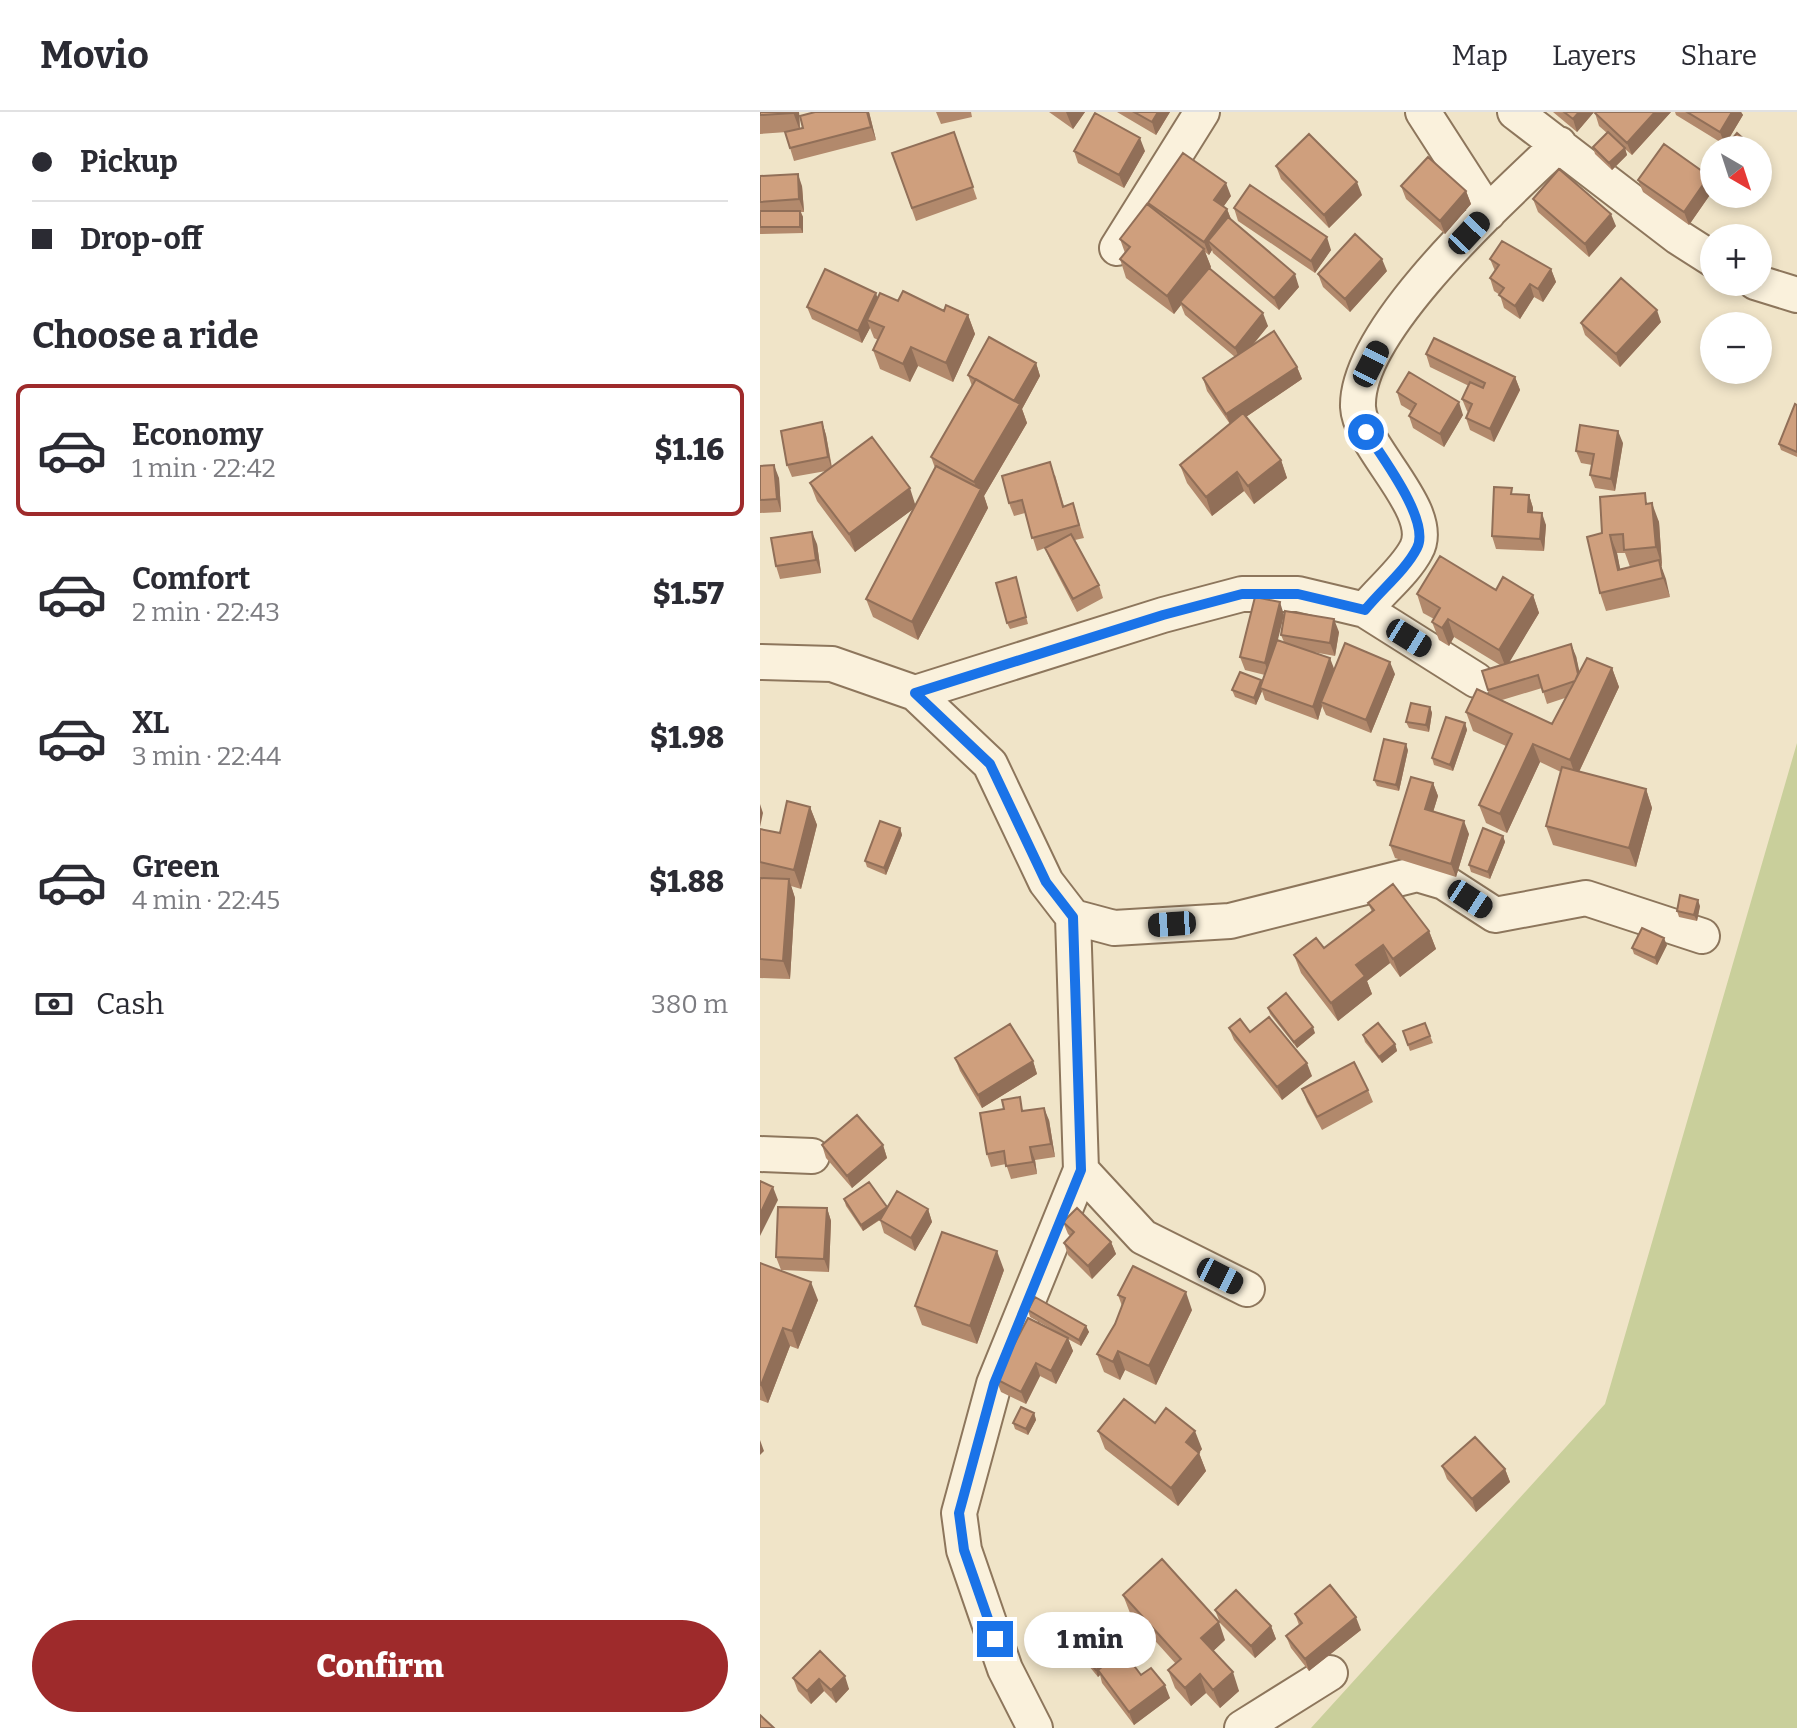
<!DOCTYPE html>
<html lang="en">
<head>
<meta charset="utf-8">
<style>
  :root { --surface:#fff; --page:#f2f2f3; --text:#2b2b33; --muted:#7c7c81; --line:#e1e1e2; --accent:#9e2a2b }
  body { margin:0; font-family:Bitter,serif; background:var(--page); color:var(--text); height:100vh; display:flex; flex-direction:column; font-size:30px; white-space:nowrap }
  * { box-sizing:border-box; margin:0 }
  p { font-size:26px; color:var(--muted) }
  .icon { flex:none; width:44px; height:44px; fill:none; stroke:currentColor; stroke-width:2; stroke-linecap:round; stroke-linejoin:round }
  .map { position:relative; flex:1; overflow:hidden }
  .details { display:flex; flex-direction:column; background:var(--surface); width:760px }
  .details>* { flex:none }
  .hud { display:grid; align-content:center; height:176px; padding:0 32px; background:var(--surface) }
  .needle { width:52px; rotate:141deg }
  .buttons { position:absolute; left:940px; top:24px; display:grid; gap:16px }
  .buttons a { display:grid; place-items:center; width:72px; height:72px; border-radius:50%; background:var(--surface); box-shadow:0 4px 12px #0003; font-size:40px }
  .end { position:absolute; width:36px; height:36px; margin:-18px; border:10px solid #1a73e8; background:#fff; box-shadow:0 0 0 4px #fff }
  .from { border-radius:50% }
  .bubble { position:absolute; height:56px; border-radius:28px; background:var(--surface); box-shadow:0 4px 12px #0003; font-size:26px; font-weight:800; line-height:56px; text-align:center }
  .car { position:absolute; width:24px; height:48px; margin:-24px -12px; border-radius:10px; box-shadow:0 0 6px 2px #0007; background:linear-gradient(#222 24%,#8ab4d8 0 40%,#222 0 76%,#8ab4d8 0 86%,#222 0) }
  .hud b { display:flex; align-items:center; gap:28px; height:76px; font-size:30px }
  .hud b+b { border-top:2px solid var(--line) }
  .hud i { width:20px; height:20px; background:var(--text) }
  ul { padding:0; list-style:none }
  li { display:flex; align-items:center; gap:24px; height:132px; margin:0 16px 12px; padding:0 16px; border:4px solid transparent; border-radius:12px }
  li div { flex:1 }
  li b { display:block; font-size:30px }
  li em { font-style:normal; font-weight:800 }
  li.selected { border-color:var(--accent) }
  li>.icon { width:72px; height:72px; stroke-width:1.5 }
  h2 { padding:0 32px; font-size:36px; line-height:96px }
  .pay { display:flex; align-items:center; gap:20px; height:88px; padding:0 32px; font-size:30px }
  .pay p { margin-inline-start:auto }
  .primary-button { display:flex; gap:16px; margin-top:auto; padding:16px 32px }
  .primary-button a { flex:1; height:92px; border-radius:48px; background:var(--accent); color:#fff; font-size:32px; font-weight:800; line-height:92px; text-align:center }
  header { display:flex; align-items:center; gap:48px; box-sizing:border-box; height:112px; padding:0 40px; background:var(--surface); border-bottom:2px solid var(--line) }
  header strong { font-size:38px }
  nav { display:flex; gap:44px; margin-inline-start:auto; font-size:28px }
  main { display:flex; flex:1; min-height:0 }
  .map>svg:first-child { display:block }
  .green { fill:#c9cf9b }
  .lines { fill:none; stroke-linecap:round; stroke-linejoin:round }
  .minor-casing { stroke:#8d765c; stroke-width:38 }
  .minor { stroke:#faf1dc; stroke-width:34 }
  .wall { fill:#b2896c; fill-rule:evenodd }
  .shaded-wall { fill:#916f58 }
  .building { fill:#cf9f7d; stroke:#916f58; stroke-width:2 }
  .route { stroke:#1a73e8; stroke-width:10 }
</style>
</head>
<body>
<header>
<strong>Movio</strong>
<nav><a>Map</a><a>Layers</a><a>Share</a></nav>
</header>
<main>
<section class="details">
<div class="hud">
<b><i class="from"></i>Pickup</b>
<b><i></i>Drop-off</b>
</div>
<h2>Choose a ride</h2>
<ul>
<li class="selected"><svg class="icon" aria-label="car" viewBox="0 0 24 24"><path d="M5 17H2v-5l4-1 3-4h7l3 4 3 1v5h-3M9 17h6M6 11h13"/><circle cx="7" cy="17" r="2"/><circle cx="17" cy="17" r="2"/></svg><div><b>Economy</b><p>1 min · 22:42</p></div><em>$1.16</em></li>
<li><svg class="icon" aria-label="car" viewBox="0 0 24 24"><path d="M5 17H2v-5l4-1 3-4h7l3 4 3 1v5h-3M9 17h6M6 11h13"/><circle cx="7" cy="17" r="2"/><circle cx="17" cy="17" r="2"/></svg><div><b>Comfort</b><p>2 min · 22:43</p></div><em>$1.57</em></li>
<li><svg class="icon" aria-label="car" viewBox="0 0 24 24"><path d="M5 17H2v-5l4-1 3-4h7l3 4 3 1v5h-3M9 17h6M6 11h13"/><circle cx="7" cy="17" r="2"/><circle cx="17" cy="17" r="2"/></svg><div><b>XL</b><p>3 min · 22:44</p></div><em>$1.98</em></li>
<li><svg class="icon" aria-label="car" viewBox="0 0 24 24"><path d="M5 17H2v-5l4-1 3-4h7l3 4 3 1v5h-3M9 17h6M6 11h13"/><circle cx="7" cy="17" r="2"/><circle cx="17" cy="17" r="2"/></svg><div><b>Green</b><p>4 min · 22:45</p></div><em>$1.88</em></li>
</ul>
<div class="pay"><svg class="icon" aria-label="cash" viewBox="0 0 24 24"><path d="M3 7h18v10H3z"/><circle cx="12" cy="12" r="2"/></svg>Cash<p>380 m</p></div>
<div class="primary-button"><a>Confirm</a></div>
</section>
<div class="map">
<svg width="1037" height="1616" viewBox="0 0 1037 1616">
  <rect width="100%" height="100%" fill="#f0e4c8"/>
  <path class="green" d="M1037 631V1616H551L845 1292Z"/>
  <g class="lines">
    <g class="minor-casing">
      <path id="minor" d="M663 0 728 101
        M755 0 918 125 954 148
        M357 136 442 0
        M995 170 1037 183
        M605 498C620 479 645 459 656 438 678 399 600 336 598 295 595 217 744 85 799 32
        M0 550 72 552 155 581 403 503 482 482H538L605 498 716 568
        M155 581 230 652 286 770 313 805 354 816 470 809 657 762 684 770 735 803 826 786 942 824
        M0 1042 52 1044
        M321 1058 383 1125 487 1177
        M275 1616 245 1557 204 1438 199 1401 234 1272 321 1058 313 805
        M482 1616 570 1561"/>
    </g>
    <use href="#minor" class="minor"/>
  </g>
  <path class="wall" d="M0 0H39L40 16 109 0 116 28 34 49 30 36 27 20 0 22Z
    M176 0H211L212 5 181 12Z
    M289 0H325L313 17Z
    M357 0H410L396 23Z
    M793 0H834L817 20Z
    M911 0 872 43 865 37 867 43 852 58 835 42 833 35 847 21 839 14 835 1Z
    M915 0H981L983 3 965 33 916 3Z
    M194 20 217 87 156 109 132 41Z
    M314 39H385L364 76 318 51Z
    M516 54 602 83 569 116 521 67Z
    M0 64 42 74 44 100H41L43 105V121L0 122Z
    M878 68 954 77 929 113 883 80Z
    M641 74 706 79 711 92 685 122 646 87Z
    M471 84 463 95 467 97 471 107 539 175 519 198 453 141 452 138 449 143 445 140 451 155 450 157 508 214 492 234 537 255 542 267 486 305 521 348 527 366 494 392 484 379 452 404 427 371 420 353 470 312 447 279 443 266 475 245 425 203 421 193 414 202 366 166 360 147 365 141 360 127 390 95 388 91Z
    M773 87 856 114 829 145 778 100Z
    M474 96 571 138 555 161 478 109Z
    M730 147 791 157 796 170 783 190 774 185 760 207 744 196 740 183 734 179 730 166 735 159Z
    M627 159 590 200 563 175 558 162Z
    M117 186 208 203 215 222 193 270 158 254 150 270 120 257 113 238 118 228 114 226 110 216 102 231 52 207 47 195Z
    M901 210 860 255 825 223 821 211Z
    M666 242 755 265 760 278 734 330 710 318 706 306 708 300 707 299 702 287 709 274 670 255Z
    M276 251 280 264 262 297 267 311 224 384 228 396 158 528 113 505 106 487 153 397 95 440 57 389 50 371 66 359 32 365 27 353 62 310 66 323 72 355 156 393 175 356 171 345 212 274 208 263Z
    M637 280 703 303 684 335 653 316 649 304 651 299 641 293Z
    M1037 293V345L1021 338 1019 332Z
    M863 331 855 379 835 376 830 363 832 353 821 351 816 339Z
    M0 354 19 366 21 400 0 401Z
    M295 363 304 394 313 391 324 426 315 428 339 473 343 486 317 500 290 448 285 436 277 439 265 401 254 404 249 391Z
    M754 382 769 383 773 396V400L786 413 784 439 736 437 732 424Z
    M889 392 899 410 902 454H901L910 485 846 499 840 481 842 421ZM857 441H865L870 455 860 457Z
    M57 432 61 461 20 467 16 454Z
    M256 465 268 512 250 517 247 511Z
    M736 478 773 483 779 501 749 550 816 544 819 560 852 556 859 575 819 660 886 677 892 696 876 755 793 733 786 714 801 660 780 650 747 721 726 711 719 693 746 634 713 619 706 600 729 582 722 559 740 553 694 525 689 534 679 528 672 510 674 507 663 501 657 482ZM782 576 787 592 805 586 792 612 742 588Z
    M579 520 575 544 553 540 574 557 635 562 611 621 566 603 562 594 558 608 505 588 502 579 496 593 475 585 472 578 501 568 502 571 505 563 485 558 480 545 518 528 524 530 521 523Z
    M670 595 672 601 669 620 649 616 646 610Z
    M705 611 707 618 693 659 674 653 672 646Z
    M648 638 639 679 617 674 614 668Z
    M673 671 678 684 673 700 709 722 696 765 635 746 630 733Z
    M50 695 57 713 41 777 31 774 35 786 30 867 0 866V717L20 721Z
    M140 716 142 723 126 763 107 755 105 749Z
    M743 724 745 730 730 767 711 760 709 753Z
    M608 791 669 819 676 837 640 865 630 851 607 869 612 882 578 909 541 861 534 843 564 836 612 800Z
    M940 794 937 809 919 805 917 799Z
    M907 833 897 853 874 842 872 836Z
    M508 896 555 921 537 936 510 902Z
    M665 911 673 931 650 939 643 919Z
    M469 916 490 920 552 964 522 988 474 928Z
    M603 923 635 932 637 939 622 951 605 930Z
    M195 946 273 949 277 962 222 996 200 959Z
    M542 977 608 978 613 990 562 1018 547 990Z
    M265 999 289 1008 295 1045 275 1048 277 1062 251 1067 246 1052 231 1055 227 1042Z
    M62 1033H123L127 1046 92 1076 66 1046Z
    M84 1087 127 1096 168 1097 172 1110 155 1139 124 1121 120 1108 103 1119 86 1094Z
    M67 1096 71 1109 69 1160 21 1158 16 1145Z
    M303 1110 351 1130 356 1142 332 1167 308 1143 304 1131 310 1124 308 1122Z
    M0 1151 58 1188 38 1237 30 1234 8 1291 0 1288Z
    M244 1158 217 1232 162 1213 155 1194Z
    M358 1183 432 1198 396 1273 365 1258 360 1268 344 1260 337 1242 355 1212 362 1194Z
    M268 1198 326 1214 329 1220 321 1234 308 1227 313 1239 296 1272 280 1264 266 1292 241 1280 236 1267 297 1220 270 1205Z
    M274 1301 276 1308 268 1323 255 1317 253 1311Z
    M395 1311 442 1337 439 1341 446 1359 418 1394 345 1337 338 1319Z
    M682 1354 745 1357 750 1370 716 1400 687 1367Z
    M363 1483 465 1528 453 1539 479 1579 460 1596 446 1581 431 1594 415 1576 408 1558 416 1552 370 1501Z
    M455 1498 511 1514 516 1527 495 1546 460 1511Z
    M535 1502 601 1518 549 1559 531 1536 526 1524 539 1513Z
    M60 1539 89 1577 76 1591 64 1579 51 1592 38 1579 33 1566Z
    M358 1540 381 1563 410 1586 374 1613 342 1571 340 1563 338 1565 324 1548 322 1542Z"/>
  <path class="shaded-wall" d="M33 0H39L40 19Z
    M107 0H109L116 28 111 15Z
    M306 0H325L313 17Z
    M398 0H410L396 23 392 10Z
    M819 0H834L817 20 813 7Z
    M895 0H911L872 43 867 31Z
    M972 0H981L983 3 965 33 960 20Z
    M380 26 385 39 364 76 359 63Z
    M865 36 867 43 852 58 849 51Z
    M38 62 42 74 44 100 39 87Z
    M949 64 954 77 929 113 924 100Z
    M597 70 602 83 569 116 564 103Z
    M466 71 471 84 459 101 454 88Z
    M706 79 711 92 685 122 680 109Z
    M467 97 472 110 448 129 452 138 449 143 444 130Z
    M40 99 43 105V121L40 115Z
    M851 102 856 114 829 145 825 132Z
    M567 125 571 138 555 161 551 149Z
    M444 137 451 155 422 192 420 190 421 193 414 202 407 184Z
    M622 147 627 159 590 200 585 187Z
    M791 157 796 170 783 190 778 177Z
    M535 162 539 175 519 198 514 186Z
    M770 172 774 185 760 207 755 194Z
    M116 181 120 194 107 208 110 216 102 231 98 219Z
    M897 198 901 210 860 255 856 242Z
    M503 201 508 214 480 248 475 236Z
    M208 203 215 222 193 270 186 251Z
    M151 235 158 254 150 270 143 252Z
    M276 251 280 264 262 297 267 311 224 384 228 396 158 528 152 510 219 382 214 370 254 289Z
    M537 255 542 267 471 315 466 302Z
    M755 265 760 278 734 330 730 317Z
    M699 290 703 303 684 335 680 322Z
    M62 310 66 323 72 358 68 345Z
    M858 319 863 331 855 379 851 367Z
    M521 348 527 366 494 392 488 374Z
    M14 353 19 366 21 400 17 387Z
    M477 360 484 379 452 404 446 385Z
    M150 376 156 395 95 440 89 422Z
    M769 383 773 396 772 413 768 400Z
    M892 391 899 410 902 454 896 435Z
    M782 401 786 413 784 439 780 427Z
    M52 420 57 432 61 461 56 448Z
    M850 423 857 441 864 476 858 458Z
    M899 448 906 467 910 485 903 466Z
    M773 483 779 501 746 556 739 538Z
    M520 490 524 503 509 564 505 551Z
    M574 507 579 520 575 544 570 531Z
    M688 507 694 525 689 534 682 516Z
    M811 532 816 544 824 580 819 567Z
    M570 546 575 559 561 590 562 594 558 608 553 595Z
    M630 550 635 562 611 621 606 608Z
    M852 556 859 575 816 666 810 648Z
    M501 568 503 575 500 576 502 579 496 593 494 586Z
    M670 595 672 601 669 620 666 613Z
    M705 611 707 618 693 659 690 653Z
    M646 632 648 638 639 679 636 673Z
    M773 632 780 650 747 721 740 702Z
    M673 671 678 684 670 710 665 697Z
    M886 677 892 696 876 755 869 736Z
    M0 692 3 701 0 715Z
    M50 695 57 713 41 777 34 758Z
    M704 709 709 722 696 765 691 752Z
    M140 716 142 723 126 763 124 756Z
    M743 724 745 730 730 767 728 760Z
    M29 767 35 786 30 867 23 849Z
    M938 788 940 794 937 809 934 803Z
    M669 819 676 837 640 865 633 847Z
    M904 826 907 833 897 853 895 846Z
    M623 833 630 851 607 869 612 882 578 909 571 891 596 853Z
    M553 915 555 921 537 936 534 930Z
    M635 932 637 939 622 951 619 945Z
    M273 949 277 962 222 996 218 983Z
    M547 951 552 964 522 988 517 975Z
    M284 996 289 1008 295 1045 291 1032Z
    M123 1033 127 1046 92 1076 87 1064Z
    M270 1035 275 1048 277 1062 273 1050Z
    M13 1075 18 1088 0 1124V1102Z
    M127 1095 129 1101 103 1119 101 1113Z
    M67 1096 71 1109 69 1160 64 1147Z
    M168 1097 172 1110 155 1139 151 1126Z
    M351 1130 356 1142 332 1167 328 1154Z
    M237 1139 244 1158 217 1232 210 1214Z
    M51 1170 58 1188 38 1237 32 1219Z
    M426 1180 432 1198 396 1273 389 1254Z
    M326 1214 329 1220 321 1234 319 1228Z
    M23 1216 30 1234 8 1291 1 1273Z
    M308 1226 313 1239 296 1272 291 1259Z
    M358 1239 365 1258 360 1268 353 1250Z
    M276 1251 280 1264 266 1292 261 1280Z
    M274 1301 276 1308 268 1323 266 1317Z
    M435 1319 442 1337 433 1349 426 1330Z
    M0 1328 4 1339 0 1343Z
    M439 1341 446 1359 418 1394 411 1376Z
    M745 1357 750 1370 716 1400 712 1387Z
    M596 1505 601 1518 549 1559 545 1547Z
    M459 1510 465 1528 448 1544 441 1526Z
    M511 1514 516 1527 495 1546 491 1534Z
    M358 1540 361 1547 338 1558 340 1563 338 1565 336 1558Z
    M473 1560 479 1579 460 1596 453 1578Z
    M440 1562 446 1581 431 1594 425 1576Z
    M85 1564 89 1577 76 1591 71 1578Z
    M59 1567 64 1579 51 1592 47 1579Z
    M405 1573 410 1586 374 1613 369 1600Z"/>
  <path class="building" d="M0 0H33V1L0 3Z
    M55 0H107L111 15 30 36 25 20 43 16 40 4Z
    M374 0H398L392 10Z
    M804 0H819L813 7Z
    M836 0H895L867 31 835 1Z
    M927 0H972L960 20Z
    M335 1 380 26 359 63 314 39Z
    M194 20 213 75 152 96 132 41Z
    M848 20 865 36 849 51 833 35Z
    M977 21 994 36 992 38H963Z
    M549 22 597 70 564 103 516 54Z
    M904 32 949 64 924 100 878 68Z
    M423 41 466 71 454 88 467 97 444 130 388 91Z
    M668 45 706 79 680 109 641 74Z
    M799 57 851 102 825 132 773 87Z
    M38 62 39 87 0 90V64Z
    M490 73 567 125 551 149 474 96Z
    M387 92 444 137 407 184 360 147 370 135 360 127Z
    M0 99H40V115H0Z
    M468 105 535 162 514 186 448 129Z
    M595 122 622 147 585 187 558 162Z
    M742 129 791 157 778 177 770 172 755 194 739 183 744 176 730 166 739 153 730 147Z
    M449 156 503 201 475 236 420 190Z
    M65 157 116 181 98 219 47 195Z
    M861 166 897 198 856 242 821 211Z
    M143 179 184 199 186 193 208 203 186 251 151 235 143 252 113 238 124 215 107 208 120 181 138 189Z
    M514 219 537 255 466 302 443 266Z
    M229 225 276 251 254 289 208 263Z
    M674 226 755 265 730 317 706 306 712 292 702 287 710 270 723 276 725 271 666 242Z
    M649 260 699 290 680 322 649 304 656 292 637 280Z
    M216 267 260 292 214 370 171 345Z
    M1035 292 1037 293V340L1019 332Z
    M483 301 521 348 488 374 477 360 446 385 420 353Z
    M62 310 68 345 27 353 21 319Z
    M820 313 858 319 851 367 830 363 834 342 816 339Z
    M112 325 150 376 89 422 50 371Z
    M290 350 303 395 313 391 319 413 272 426 262 388 249 391 242 364Z
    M14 353 17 387 0 388V354Z
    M176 354 221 377 152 510 106 487Z
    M734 375 752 376 751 382 769 383 768 400 782 401 780 427 732 424Z
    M885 381 886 392 892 391 896 435 864 438 863 422 850 423 858 458 899 448 903 466 840 481 827 425 842 421 840 385Z
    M52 420 56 448 16 454 11 426Z
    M311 422 339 473 313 487 285 436Z
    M680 444 736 478 743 465 773 483 739 538 688 507 682 516 672 510 680 496 657 482Z
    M256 465 266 505 247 511 236 471Z
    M495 485 520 490 505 551 480 545Z
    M525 499 574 507 570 531 521 523Z
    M517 528 570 546 553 595 500 576Z
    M585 531 630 550 606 608 561 590Z
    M811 532 818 562 815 569 783 580 778 563 728 578 722 559Z
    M827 546 852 556 810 648 773 632 740 702 719 693 752 622 706 600 717 577 792 612Z
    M480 560 501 568 494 586 472 578Z
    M651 591 670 595 666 613 646 610Z
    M686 605 705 611 690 653 672 646Z
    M624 627 646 632 636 673 614 668Z
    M802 655 886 677 869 736 786 714Z
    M651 665 673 671 665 697 704 709 691 752 630 733Z
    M27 689 50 695 34 758 0 750V717L20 721Z
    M120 709 140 716 124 756 105 749Z
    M723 716 743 724 728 760 709 753Z
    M0 766 29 767 23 849 0 847Z
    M633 772 669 819 633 847 623 833 596 853 605 864 571 891 534 843 556 826 564 836 614 798 608 791Z
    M920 783 938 788 934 803 917 799Z
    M882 816 904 826 895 846 872 836Z
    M526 881 553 915 534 930 508 896Z
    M509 905 547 951 517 975 469 916 480 907 490 920Z
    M618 911 635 932 619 945 603 923Z
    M665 911 670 924 648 933 643 919Z
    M250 912 273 949 218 983 195 946Z
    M594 950 608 978 557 1005 542 977Z
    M260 985 262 999 284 996 291 1032 270 1035 273 1050 246 1054 244 1039 227 1042 220 1001 244 997 242 988Z
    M97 1003 123 1033 87 1064 62 1033Z
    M0 1069 13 1075 0 1102Z
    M109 1070 127 1095 101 1113 84 1087Z
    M137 1079 168 1097 151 1126 120 1108Z
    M18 1095 67 1096 64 1147 16 1145Z
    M317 1096 351 1130 328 1154 304 1131 314 1120 303 1110Z
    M182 1120 237 1139 210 1214 155 1194Z
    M0 1151 51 1170 32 1219 23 1216 1 1273 0 1272Z
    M373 1154 426 1180 389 1254 358 1239 353 1250 337 1242 355 1212 365 1186 358 1183Z
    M275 1185 326 1214 319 1228 268 1198Z
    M268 1206 308 1226 291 1259 276 1251 261 1280 236 1267Z
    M364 1287 395 1311 406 1296 435 1319 426 1330 439 1341 411 1376 338 1319Z
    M261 1295 274 1301 266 1317 253 1311Z
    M715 1325 745 1357 712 1387 682 1354Z
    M402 1447 459 1510 441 1526 473 1560 453 1578 440 1562 425 1576 408 1558 421 1547 363 1483Z
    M570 1473 596 1505 545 1547 526 1524 542 1511 535 1502Z
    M476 1478 511 1514 491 1534 455 1498Z
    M344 1523 358 1540 336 1558 322 1542Z
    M60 1539 85 1564 71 1578 59 1567 47 1579 33 1566Z
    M363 1539 381 1563 391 1556 405 1573 369 1600 338 1558Z
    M0 1603 14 1616H0Z"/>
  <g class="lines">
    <path class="route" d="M235 1527 204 1438 199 1401 234 1272 321 1058 313 805 286 770 230 652 155 581 403 503 482 482H538L605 498C620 479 646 458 657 436 671 409 622 345 606 320"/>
  </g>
</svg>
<div class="buttons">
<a><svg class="needle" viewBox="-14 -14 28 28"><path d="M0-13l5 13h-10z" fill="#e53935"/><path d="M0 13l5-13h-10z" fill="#7c7c81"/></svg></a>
<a>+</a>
<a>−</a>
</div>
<i class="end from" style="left:606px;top:320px"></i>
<i class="end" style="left:235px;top:1527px"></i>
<div class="bubble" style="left:264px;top:1500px;width:132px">1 min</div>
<i class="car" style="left:709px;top:121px;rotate:43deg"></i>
<i class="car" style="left:611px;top:252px;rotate:27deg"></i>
<i class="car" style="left:649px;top:526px;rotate:122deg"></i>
<i class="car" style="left:710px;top:787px;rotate:123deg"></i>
<i class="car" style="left:412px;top:812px;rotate:266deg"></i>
<i class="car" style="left:460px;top:1164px;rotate:117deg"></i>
</div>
</main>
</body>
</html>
